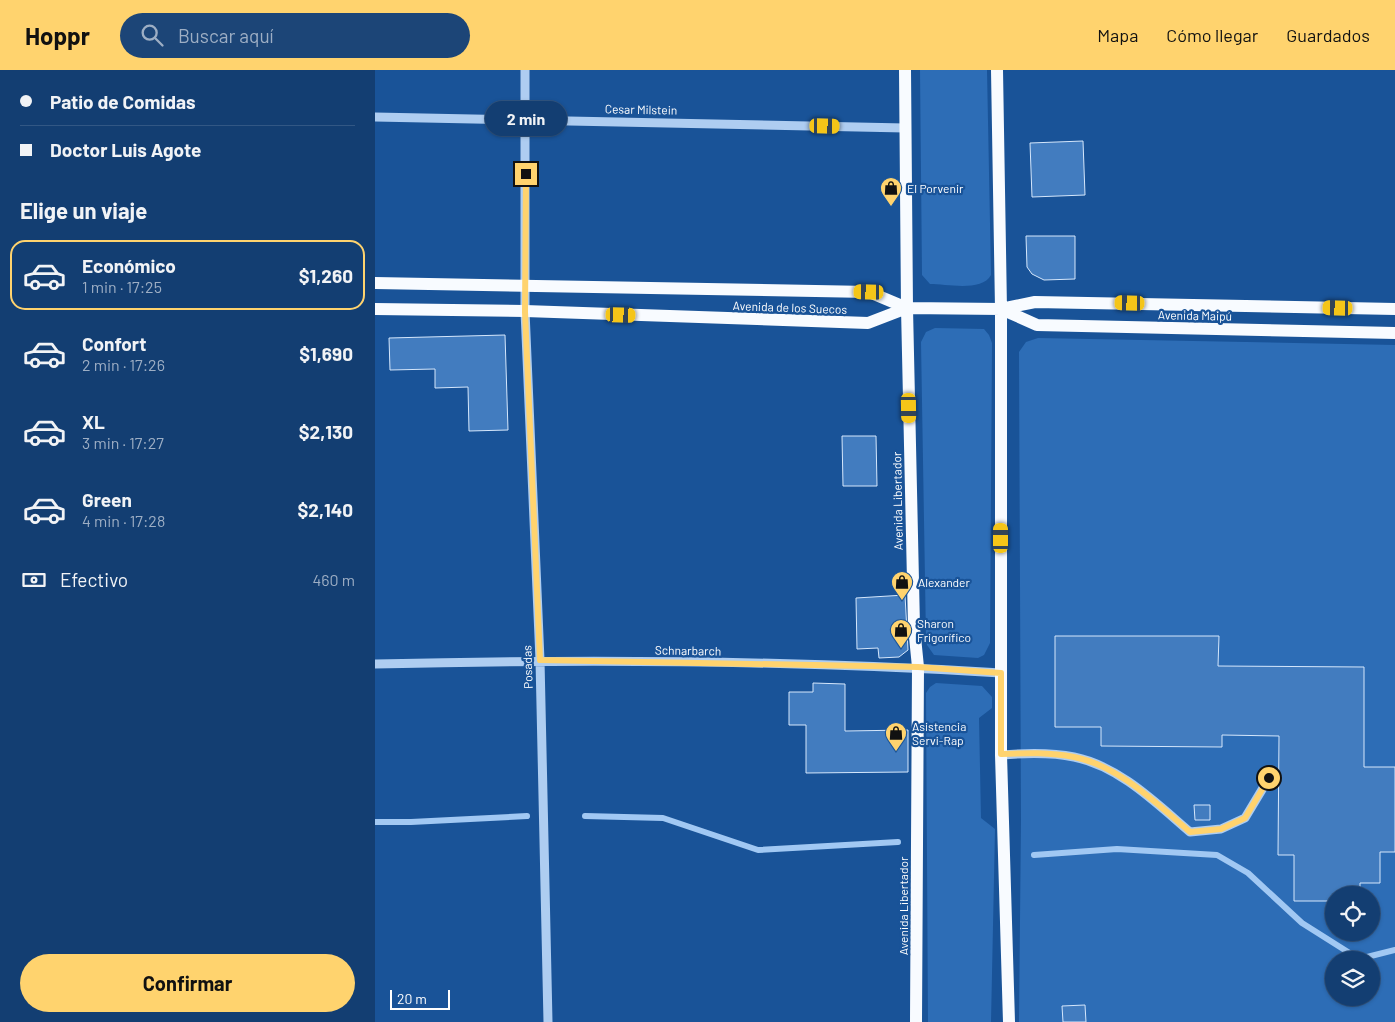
<!DOCTYPE html>
<html lang="es">
<head>
<meta charset="utf-8">
<style>
  :root { --surface:#133e72; --page:#1c4577; --text:#f1f3f6; --muted:#9daec4; --line:#325784; --accent:#ffd36e }
  body { margin:0; font-family:Barlow,sans-serif; background:var(--page); color:var(--text); height:100vh; display:flex; flex-direction:column; font-size:19px; white-space:nowrap }
  * { box-sizing:border-box; margin:0 }
  p { font-size:16px; color:var(--muted) }
  .icon { flex:none; width:28px; height:28px; fill:none; stroke:currentColor; stroke-width:2; stroke-linecap:round; stroke-linejoin:round }
  .map { position:relative; flex:1; overflow:hidden }
  .side { display:flex; flex-direction:column; background:var(--surface); width:375px }
  .side>* { flex:none }
  .top-card { display:grid; align-content:center; height:110px; padding:0 20px; background:var(--surface) }
  .buttons { position:absolute; left:950px; top:816px; display:grid; gap:10px }
  .buttons a { display:grid; place-items:center; width:55px; height:55px; border-radius:50%; background:var(--surface); box-shadow:0 1px 4px #0004,0 0 0 1px var(--line); font-size:25px }
  .scale { position:absolute; left:15px; bottom:12px; width:60px; box-sizing:border-box; padding-left:5px; border:2px solid #fff; border-top:0; font-size:14px; line-height:18px; white-space:nowrap; color:#fff; -webkit-text-stroke:4px #195398; paint-order:stroke }
  .end { position:absolute; width:22px; height:22px; margin:-11px; border:6px solid #ffd36e; background:#111; box-shadow:0 0 0 2px #111 }
  .from { border-radius:50% }
  .bubble { position:absolute; height:35px; border-radius:18px; background:var(--surface); box-shadow:0 1px 4px #0004,0 0 0 1px var(--line); font-size:16px; font-weight:700; line-height:35px; text-align:center }
  .car { position:absolute; width:15px; height:30px; margin:-15px -8px; border-radius:6px; box-shadow:0 0 4px 1px #0007; background:linear-gradient(#f5c518 24%,#345 0 40%,#f5c518 0 76%,#345 0 86%,#f5c518 0) }
  .top-card b { display:flex; align-items:center; gap:18px; height:48px; font-size:19px }
  .top-card b+b { border-top:1px solid var(--line) }
  .top-card i { width:12px; height:12px; background:var(--text) }
  ul { padding:0; list-style:none }
  li { display:flex; align-items:center; gap:15px; height:70px; margin:0 10px 8px; padding:0 10px; border:2px solid transparent; border-radius:15px }
  li div { flex:1 }
  li b { display:block; font-size:19px }
  li em { font-style:normal; font-weight:700 }
  li.on { border-color:var(--accent) }
  li>.icon { width:45px; height:45px; stroke-width:1.5 }
  h2 { padding:0 20px; font-size:22px; line-height:60px }
  .pay { display:flex; align-items:center; gap:12px; height:55px; padding:0 20px; font-size:19px }
  .pay p { margin-inline-start:auto }
  .cta { display:flex; gap:10px; margin-top:auto; padding:10px 20px }
  .cta a { flex:1; height:58px; border-radius:30px; background:var(--accent); color:#111; font-size:20px; font-weight:700; line-height:58px; text-align:center }
  header { display:flex; align-items:center; gap:30px; box-sizing:border-box; height:70px; padding:0 25px; background:var(--accent); color:#111 }
  header strong { font-size:24px }
  nav { display:flex; gap:28px; margin-inline-start:auto; font-size:18px }
  .search { width:350px; height:45px; background:var(--page); display:flex; align-items:center; gap:12px; box-sizing:border-box; padding:0 18px; border-radius:28px; color:var(--muted); font-size:19px }
  main { display:flex; flex:1; min-height:0 }
  .map>svg:first-child { display:block }
  .green { fill:#2d6db6; fill-rule:evenodd }
  .lines { fill:none; stroke-linecap:round; stroke-linejoin:round }
  .stream { stroke:#a1c8f3; stroke-width:6 }
  .building { fill:#427cbf; stroke:#d5e7fc }
  .minor { stroke:#aecdf1; stroke-width:9 }
  .major { stroke:#f8fbff; stroke-width:12 }
  .route { stroke:#ffd36e; stroke-width:6 }
  .labels { text-anchor:middle; dominant-baseline:central; stroke-width:4.5; stroke-linejoin:round; paint-order:stroke }
  .street-label { font-size:12px; fill:#fff; stroke:#195398 }
  .poi-label { font-size:12px; fill:#fff; stroke:#195398; text-anchor:start }
</style>
</head>
<body>
<header>
<strong>Hoppr</strong>
<div class="search"><svg class="icon" aria-label="search" viewBox="0 0 24 24"><circle cx="10" cy="10" r="6"/><path d="M15 15l6 6"/></svg>Buscar aquí</div>
<nav><a>Mapa</a><a>Cómo llegar</a><a>Guardados</a></nav>
</header>
<main>
<section class="side">
<div class="top-card">
<b><i class="from"></i>Patio de Comidas</b>
<b><i></i>Doctor Luis Agote</b>
</div>
<h2>Elige un viaje</h2>
<ul>
<li class="on"><svg class="icon" aria-label="car" viewBox="0 0 24 24"><path d="M5 17H2v-5l4-1 3-4h7l3 4 3 1v5h-3M9 17h6M6 11h13"/><circle cx="7" cy="17" r="2"/><circle cx="17" cy="17" r="2"/></svg><div><b>Económico</b><p>1 min · 17:25</p></div><em>$1,260</em></li>
<li><svg class="icon" aria-label="car" viewBox="0 0 24 24"><path d="M5 17H2v-5l4-1 3-4h7l3 4 3 1v5h-3M9 17h6M6 11h13"/><circle cx="7" cy="17" r="2"/><circle cx="17" cy="17" r="2"/></svg><div><b>Confort</b><p>2 min · 17:26</p></div><em>$1,690</em></li>
<li><svg class="icon" aria-label="car" viewBox="0 0 24 24"><path d="M5 17H2v-5l4-1 3-4h7l3 4 3 1v5h-3M9 17h6M6 11h13"/><circle cx="7" cy="17" r="2"/><circle cx="17" cy="17" r="2"/></svg><div><b>XL</b><p>3 min · 17:27</p></div><em>$2,130</em></li>
<li><svg class="icon" aria-label="car" viewBox="0 0 24 24"><path d="M5 17H2v-5l4-1 3-4h7l3 4 3 1v5h-3M9 17h6M6 11h13"/><circle cx="7" cy="17" r="2"/><circle cx="17" cy="17" r="2"/></svg><div><b>Green</b><p>4 min · 17:28</p></div><em>$2,140</em></li>
</ul>
<div class="pay"><svg class="icon" aria-label="cash" viewBox="0 0 24 24"><path d="M3 7h18v10H3z"/><circle cx="12" cy="12" r="2"/></svg>Efectivo<p>460 m</p></div>
<div class="cta"><a>Confirmar</a></div>
</section>
<div class="map">
<svg width="1020" height="952" viewBox="0 0 1020 952">
  <rect width="100%" height="100%" fill="#195398"/>
  <path class="green" d="M545 0H612L616 205C607 222 572 214 555 214L547 205Z
    M560 258 609 259 614 265 617 273 615 573 609 585 603 588 559 585 552 575 551 569 546 272 551 262Z
    M663 268 1020 275V952H644L646 749 644 282 651 272ZM959 825H996V862H959ZM959 890H996V928H959Z
    M561 613 607 616 617 627V638L604 648 606 748 620 759 616 952H553L551 623 555 617Z"/>
  <g class="lines">
    <path class="stream" d="M210 746 288 748 383 780 523 772
      M0 752H36L152 746
      M659 785 742 779 842 785 873 803 927 853 984 889 1020 880"/>
  </g>
  <path class="building" d="M708 71 710 125 657 127 655 73Z
    M651 166H700V209L669 210 657 204 652 197Z
    M130 265 133 360 94 361 93 317 60 318V299L15 300 14 268Z
    M467 366H501L502 416H468Z
    M530 525 533 580 524 587 504 588 503 578 482 579 481 528Z
    M680 566H844L843 596 989 597V697H1020V782H1005V813H985V825H959V831H919V785H903L904 666 847 665V677L726 676V657H680Z
    M438 613 470 614V661L533 660V702L431 703V655H414V622H438Z
    M819 735H835V750H820Z
    M710 935 711 952H688L687 936Z"/>
  <g class="lines">
    <path class="minor" d="M150 0V241L165 590 173 952
      M0 47 530 58
      M0 594C208 589 418 590 626 603
      M626 685C651 683 675 682 699 687 744 696 781 733 815 762L846 759 870 748 894 708"/>
    <path class="major" d="M530 0 532 238 539 557 543 597 541 952
      M622 0 626 239V685L634 952
      M0 213 494 222 532 238
      M0 239 150 241 493 253 532 238 626 239 660 232 1020 239
      M626 239 662 255 1020 263"/>
  </g>
  <g class="lines">
    <path class="route" d="M151 104 150 242 165 590 543 597 626 603V684C651 683 675 682 699 687 744 696 781 733 815 762L846 759 870 748 894 708"/>
  </g>
  <defs>
    <g id="shop-pin" transform="scale(1.125)"><path d="M0 17L-7.5 6A9.5 9.5 0 1 1 7.5 6Z" fill="#ffd36e" stroke="#195398"/><path d="M-5-2.5h2.3a2.7 3.5 0 0 1 5.4 0H5L5.5 6h-11ZM-1.5-2.5h3a1.5 2.3 0 0 0-3 0Z" fill="#111"/></g>
  </defs>
  <g fill-rule="evenodd">
    <use href="#shop-pin" x="516" y="118"/>
    <use href="#shop-pin" x="527" y="512"/>
    <use href="#shop-pin" x="526" y="560"/>
    <use href="#shop-pin" x="521" y="663"/>
  </g>
  <g class="labels">
    <g class="street-label">
      <text transform="translate(266 39) rotate(1)">Cesar Milstein</text>
      <text transform="translate(415 237) rotate(2)">Avenida de los Suecos</text>
      <text transform="translate(820 245) rotate(1)">Avenida Maipú</text>
      <text transform="translate(522 431) rotate(-91)">Avenida Libertador</text>
      <text transform="translate(313 580) rotate(1)">Schnarbarch</text>
      <text transform="translate(152 597) rotate(-92)">Posadas</text>
      <text transform="translate(528 836) rotate(-90)">Avenida Libertador</text>
    </g>
    <g class="poi-label">
      <text x="532" y="118">El Porvenir</text>
      <text x="543" y="512">Alexander</text>
      <text x="542" y="553">Sharon<tspan x="542" dy="14">Frigorífico</tspan></text>
      <text x="537" y="656">Asistencia<tspan x="537" dy="14">Servi-Rap</tspan></text>
    </g>
  </g>
</svg>
<div class="buttons">
<a><svg class="icon" aria-label="locate" viewBox="0 0 24 24"><circle cx="12" cy="12" r="6"/><path d="M12 2v4M12 18v4M2 12h4M18 12h4"/></svg></a>
<a><svg class="icon" aria-label="layers" viewBox="0 0 24 24"><path d="M12 4l9 5-9 5-9-5zM3 14l9 5 9-5"/></svg></a>
</div>
<div class="scale">20 m</div>
<i class="end from" style="left:894px;top:708px"></i>
<i class="end" style="left:151px;top:104px"></i>
<div class="bubble" style="left:110px;top:31px;width:82px">2 min</div>
<i class="car" style="left:450px;top:56px;rotate:91deg"></i>
<i class="car" style="left:494px;top:222px;rotate:271deg"></i>
<i class="car" style="left:755px;top:233px;rotate:271deg"></i>
<i class="car" style="left:963px;top:238px;rotate:271deg"></i>
<i class="car" style="left:246px;top:245px;rotate:92deg"></i>
<i class="car" style="left:534px;top:338px;rotate:179deg"></i>
<i class="car" style="left:626px;top:468px;rotate:0deg"></i>
</div>
</main>
</body>
</html>
